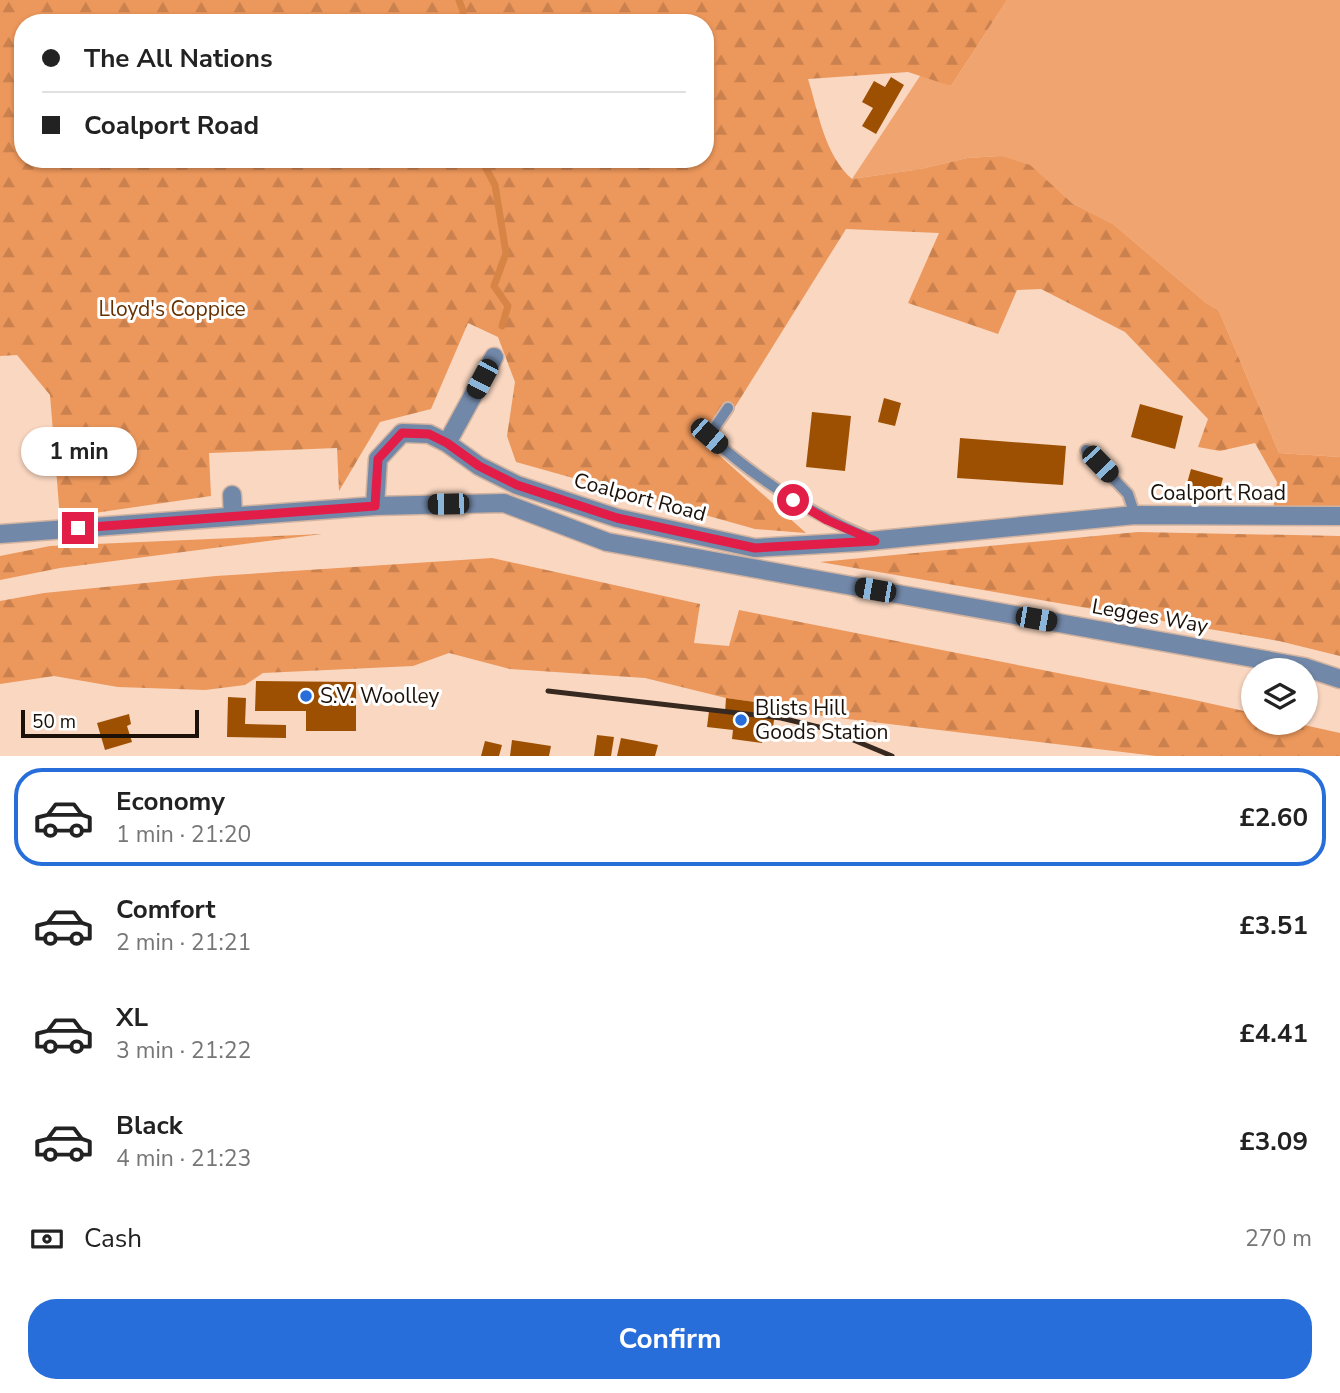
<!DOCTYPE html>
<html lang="en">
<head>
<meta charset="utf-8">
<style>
  :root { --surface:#fff; --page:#f6f6f6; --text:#222; --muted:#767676; --line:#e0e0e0; --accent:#286eda }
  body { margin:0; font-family:"Nunito Sans",sans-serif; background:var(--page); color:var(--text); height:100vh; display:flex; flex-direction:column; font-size:26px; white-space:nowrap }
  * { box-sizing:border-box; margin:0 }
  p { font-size:23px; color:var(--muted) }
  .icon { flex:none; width:38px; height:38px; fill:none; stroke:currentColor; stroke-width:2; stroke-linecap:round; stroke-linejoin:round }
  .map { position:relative; height:756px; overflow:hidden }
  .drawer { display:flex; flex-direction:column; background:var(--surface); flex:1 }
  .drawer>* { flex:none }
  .top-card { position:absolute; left:14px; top:14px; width:700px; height:154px; border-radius:28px; box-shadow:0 2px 5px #0004; display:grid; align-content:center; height:154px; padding:0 28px; background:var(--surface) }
  .fabs { position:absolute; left:1241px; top:658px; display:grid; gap:14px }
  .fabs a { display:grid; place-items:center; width:77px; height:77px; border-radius:50%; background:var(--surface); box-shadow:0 2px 5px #0004; font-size:35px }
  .scale { position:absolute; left:21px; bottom:18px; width:178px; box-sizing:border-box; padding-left:7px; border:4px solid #1c1109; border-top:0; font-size:19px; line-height:24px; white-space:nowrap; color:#1c1109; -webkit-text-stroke:5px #fff; paint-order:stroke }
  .end { position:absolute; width:32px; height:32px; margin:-16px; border:9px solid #e11d48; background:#fff; box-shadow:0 0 0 4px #fff }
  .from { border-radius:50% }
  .bubble { position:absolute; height:49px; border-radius:24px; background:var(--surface); box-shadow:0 2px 5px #0004; font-size:23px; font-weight:700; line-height:49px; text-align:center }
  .car { position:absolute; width:21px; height:42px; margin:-21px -10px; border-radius:9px; box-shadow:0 0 5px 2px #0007; background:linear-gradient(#222 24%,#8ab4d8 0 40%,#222 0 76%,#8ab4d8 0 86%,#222 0) }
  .top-card b { display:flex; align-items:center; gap:24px; height:66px; font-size:26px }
  .top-card b+b { border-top:2px solid var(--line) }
  .top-card i { width:18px; height:18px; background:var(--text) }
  ul { padding:12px 0 0; list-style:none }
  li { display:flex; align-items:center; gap:21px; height:98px; margin:0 14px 10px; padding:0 14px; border:4px solid transparent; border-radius:28px }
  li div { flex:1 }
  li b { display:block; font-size:26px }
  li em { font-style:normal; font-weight:700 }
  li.on { border-color:var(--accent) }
  li>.icon { width:63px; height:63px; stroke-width:1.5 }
  .pay { display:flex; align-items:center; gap:18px; height:77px; padding:0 28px; font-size:26px }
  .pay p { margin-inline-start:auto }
  .button { display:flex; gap:14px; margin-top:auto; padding:14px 28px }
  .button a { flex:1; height:80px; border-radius:28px; background:var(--accent); color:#fff; font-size:28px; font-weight:700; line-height:80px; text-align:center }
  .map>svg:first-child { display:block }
  .green { fill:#f0a46f }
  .forest { fill:url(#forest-firs); fill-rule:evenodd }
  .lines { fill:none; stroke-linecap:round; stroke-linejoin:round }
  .stream { stroke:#d78447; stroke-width:7 }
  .building { fill:#9e5002 }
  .service-casing { stroke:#d1b3a0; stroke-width:14 }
  .minor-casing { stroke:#d1b3a0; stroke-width:21 }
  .tertiary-casing { stroke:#d1b3a0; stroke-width:21 }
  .service { stroke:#7288a9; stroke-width:10 }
  .minor { stroke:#7288a9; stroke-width:18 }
  .tertiary { stroke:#7288a9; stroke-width:18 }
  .rail { stroke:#37291f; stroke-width:5 }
  .route { stroke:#e11d48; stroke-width:9 }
  .poi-dot { fill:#286eda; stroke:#fff; stroke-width:2.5 }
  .labels { text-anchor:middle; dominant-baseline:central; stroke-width:6; stroke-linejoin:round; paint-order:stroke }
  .park-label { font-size:21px; fill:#663000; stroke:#fff }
  .street-label { font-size:21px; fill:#1c1109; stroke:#fff }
  .poi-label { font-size:21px; fill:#1c1109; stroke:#fff; text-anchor:start }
</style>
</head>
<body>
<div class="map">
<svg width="1340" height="756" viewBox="0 0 1340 756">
  <defs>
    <pattern id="forest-firs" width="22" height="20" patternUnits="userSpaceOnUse" patternTransform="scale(1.75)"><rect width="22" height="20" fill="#ec975b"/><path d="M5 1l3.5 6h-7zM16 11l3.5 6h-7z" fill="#ca814e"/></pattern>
  </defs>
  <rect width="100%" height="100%" fill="#f9d7c1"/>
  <path class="green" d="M1007 0H1340V457L1279 453 1219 311 1205 302 1113 224 1072 203 1055 188 1001 156 967 158 921 169 852 179 922 73 951 86Z"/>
  <path class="forest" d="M0 0H1007L951 86 908 72 808 79C819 114 824 154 852 179L921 169 967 158 1001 156 1030 165 1072 203 1113 224 1205 302 1219 311 1279 453 1340 457V507L1273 510 1277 482 1255 443 1220 451 1198 447 1208 419 1125 332 1041 289 1017 290 998 334 908 303 939 233 846 229 710 447 806 533 755 529 516 462 507 436 515 382 498 337 468 323 431 409 380 422 339 491 337 448 209 453 211 496 60 518 50 395 17 355 0 356ZM23 23H705V159H23Z
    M1138 532 1340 536V656L1279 641 820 562Z
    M322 534 60 568 0 580V556L50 546Z
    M492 558 700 604 694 643 729 646 739 610 1190 699 1253 713V723H1295L1340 733V756H1156L806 714 776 705 726 698 645 678 510 669 449 653 413 666 263 673 245 685 205 690 118 687 54 676 0 684V601L44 593 216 576Z"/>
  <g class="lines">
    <path class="stream" d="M459 0 463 11V23
      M481 159 495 185 506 253 494 286 508 306 502 326"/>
  </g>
  <path class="building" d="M891 77 904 85 876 134 862 126 873 108 862 102 874 81 885 87Z
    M884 398 901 403 895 426 878 422Z
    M1140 404 1183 416 1175 449 1131 437Z
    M812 412 851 416 845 471 806 467Z
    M960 438 1066 446 1063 485 957 478Z
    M1191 469 1223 478 1218 497 1186 487Z
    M256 681 356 682V731H306V711H255Z
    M228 697 246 698 245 724 286 725V738L227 737Z
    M726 698 776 705 772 735 763 734 762 743 732 739 733 730 707 727 709 711 725 713Z
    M129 714 131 724 127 726 132 742 105 750 97 723Z
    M597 735 614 737 611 756H594Z
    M621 738 658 745 655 756H617Z
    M512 740 551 746 549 756H510Z
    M485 741 502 745 499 756H481Z"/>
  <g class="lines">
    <g class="service-casing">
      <path id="service" d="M728 408 709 436C758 480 808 513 869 538
        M1086 450 1128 494 1135 515"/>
    </g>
    <g class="minor-casing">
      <path id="minor" d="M447 443 494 357
        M232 495 233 516
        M375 506 378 459 402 433 429 434 447 443 479 466 517 485 617 518 755 548 859 542 1135 515 1340 516"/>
    </g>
    <g class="tertiary-casing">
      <path id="tertiary" d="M0 534 375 506 504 503 607 542 1304 667 1340 679"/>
    </g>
    <use href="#service" class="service"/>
    <use href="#minor" class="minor"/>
    <use href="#tertiary" class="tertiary"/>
    <path class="rail" d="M548 691 781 718 827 729 892 756"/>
  </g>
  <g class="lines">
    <path class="route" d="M78 528 375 506 378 459 402 433 429 434 447 443 479 466 517 485 617 518 755 548 875 541 827 520 793 500"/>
  </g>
  <g class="poi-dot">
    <circle cx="306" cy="696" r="7"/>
    <circle cx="741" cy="720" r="7"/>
  </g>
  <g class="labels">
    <g class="park-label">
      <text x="172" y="309">Lloyd's Coppice</text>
    </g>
    <g class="street-label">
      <text x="1218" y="493">Coalport Road</text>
      <text transform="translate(640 497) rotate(15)">Coalport Road</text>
      <text transform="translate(1150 616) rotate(10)">Legges Way</text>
    </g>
    <g class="poi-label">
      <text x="320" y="696">S.V. Woolley</text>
      <text x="755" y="708">Blists Hill<tspan x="755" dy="24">Goods Station</tspan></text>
    </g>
  </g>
</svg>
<div class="fabs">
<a><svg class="icon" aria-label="layers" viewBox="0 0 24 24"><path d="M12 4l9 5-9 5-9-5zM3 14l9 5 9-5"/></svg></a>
</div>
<div class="scale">50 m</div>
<i class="end from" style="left:793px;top:500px"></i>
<i class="end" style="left:78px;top:528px"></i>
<div class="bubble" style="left:21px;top:427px;width:116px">1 min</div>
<i class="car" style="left:482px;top:379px;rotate:208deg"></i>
<i class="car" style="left:709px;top:436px;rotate:131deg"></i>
<i class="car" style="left:1100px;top:464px;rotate:136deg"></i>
<i class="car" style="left:448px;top:504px;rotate:269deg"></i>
<i class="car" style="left:875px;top:590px;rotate:280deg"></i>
<i class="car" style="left:1036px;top:619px;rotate:100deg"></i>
<div class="top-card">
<b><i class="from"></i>The All Nations</b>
<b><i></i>Coalport Road</b>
</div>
</div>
<section class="drawer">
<ul>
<li class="on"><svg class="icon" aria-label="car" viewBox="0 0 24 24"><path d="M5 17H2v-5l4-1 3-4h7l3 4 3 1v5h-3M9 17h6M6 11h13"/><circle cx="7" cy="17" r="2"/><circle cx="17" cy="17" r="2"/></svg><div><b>Economy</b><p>1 min · 21:20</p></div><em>£2.60</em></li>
<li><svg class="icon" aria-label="car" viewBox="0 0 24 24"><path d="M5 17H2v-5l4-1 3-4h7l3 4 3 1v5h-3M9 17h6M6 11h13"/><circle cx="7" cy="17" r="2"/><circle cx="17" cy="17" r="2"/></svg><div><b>Comfort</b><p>2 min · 21:21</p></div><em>£3.51</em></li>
<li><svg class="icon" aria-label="car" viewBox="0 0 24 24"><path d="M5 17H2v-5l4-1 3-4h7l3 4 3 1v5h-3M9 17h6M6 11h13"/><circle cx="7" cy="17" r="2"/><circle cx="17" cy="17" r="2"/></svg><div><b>XL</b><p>3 min · 21:22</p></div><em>£4.41</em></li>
<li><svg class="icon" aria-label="car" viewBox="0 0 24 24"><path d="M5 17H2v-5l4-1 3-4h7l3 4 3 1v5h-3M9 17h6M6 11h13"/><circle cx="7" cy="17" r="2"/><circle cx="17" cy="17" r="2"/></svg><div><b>Black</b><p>4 min · 21:23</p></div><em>£3.09</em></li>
</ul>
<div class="pay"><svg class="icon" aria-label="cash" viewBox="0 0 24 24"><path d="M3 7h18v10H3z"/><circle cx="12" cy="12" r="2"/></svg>Cash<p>270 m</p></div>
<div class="button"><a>Confirm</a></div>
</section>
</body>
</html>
